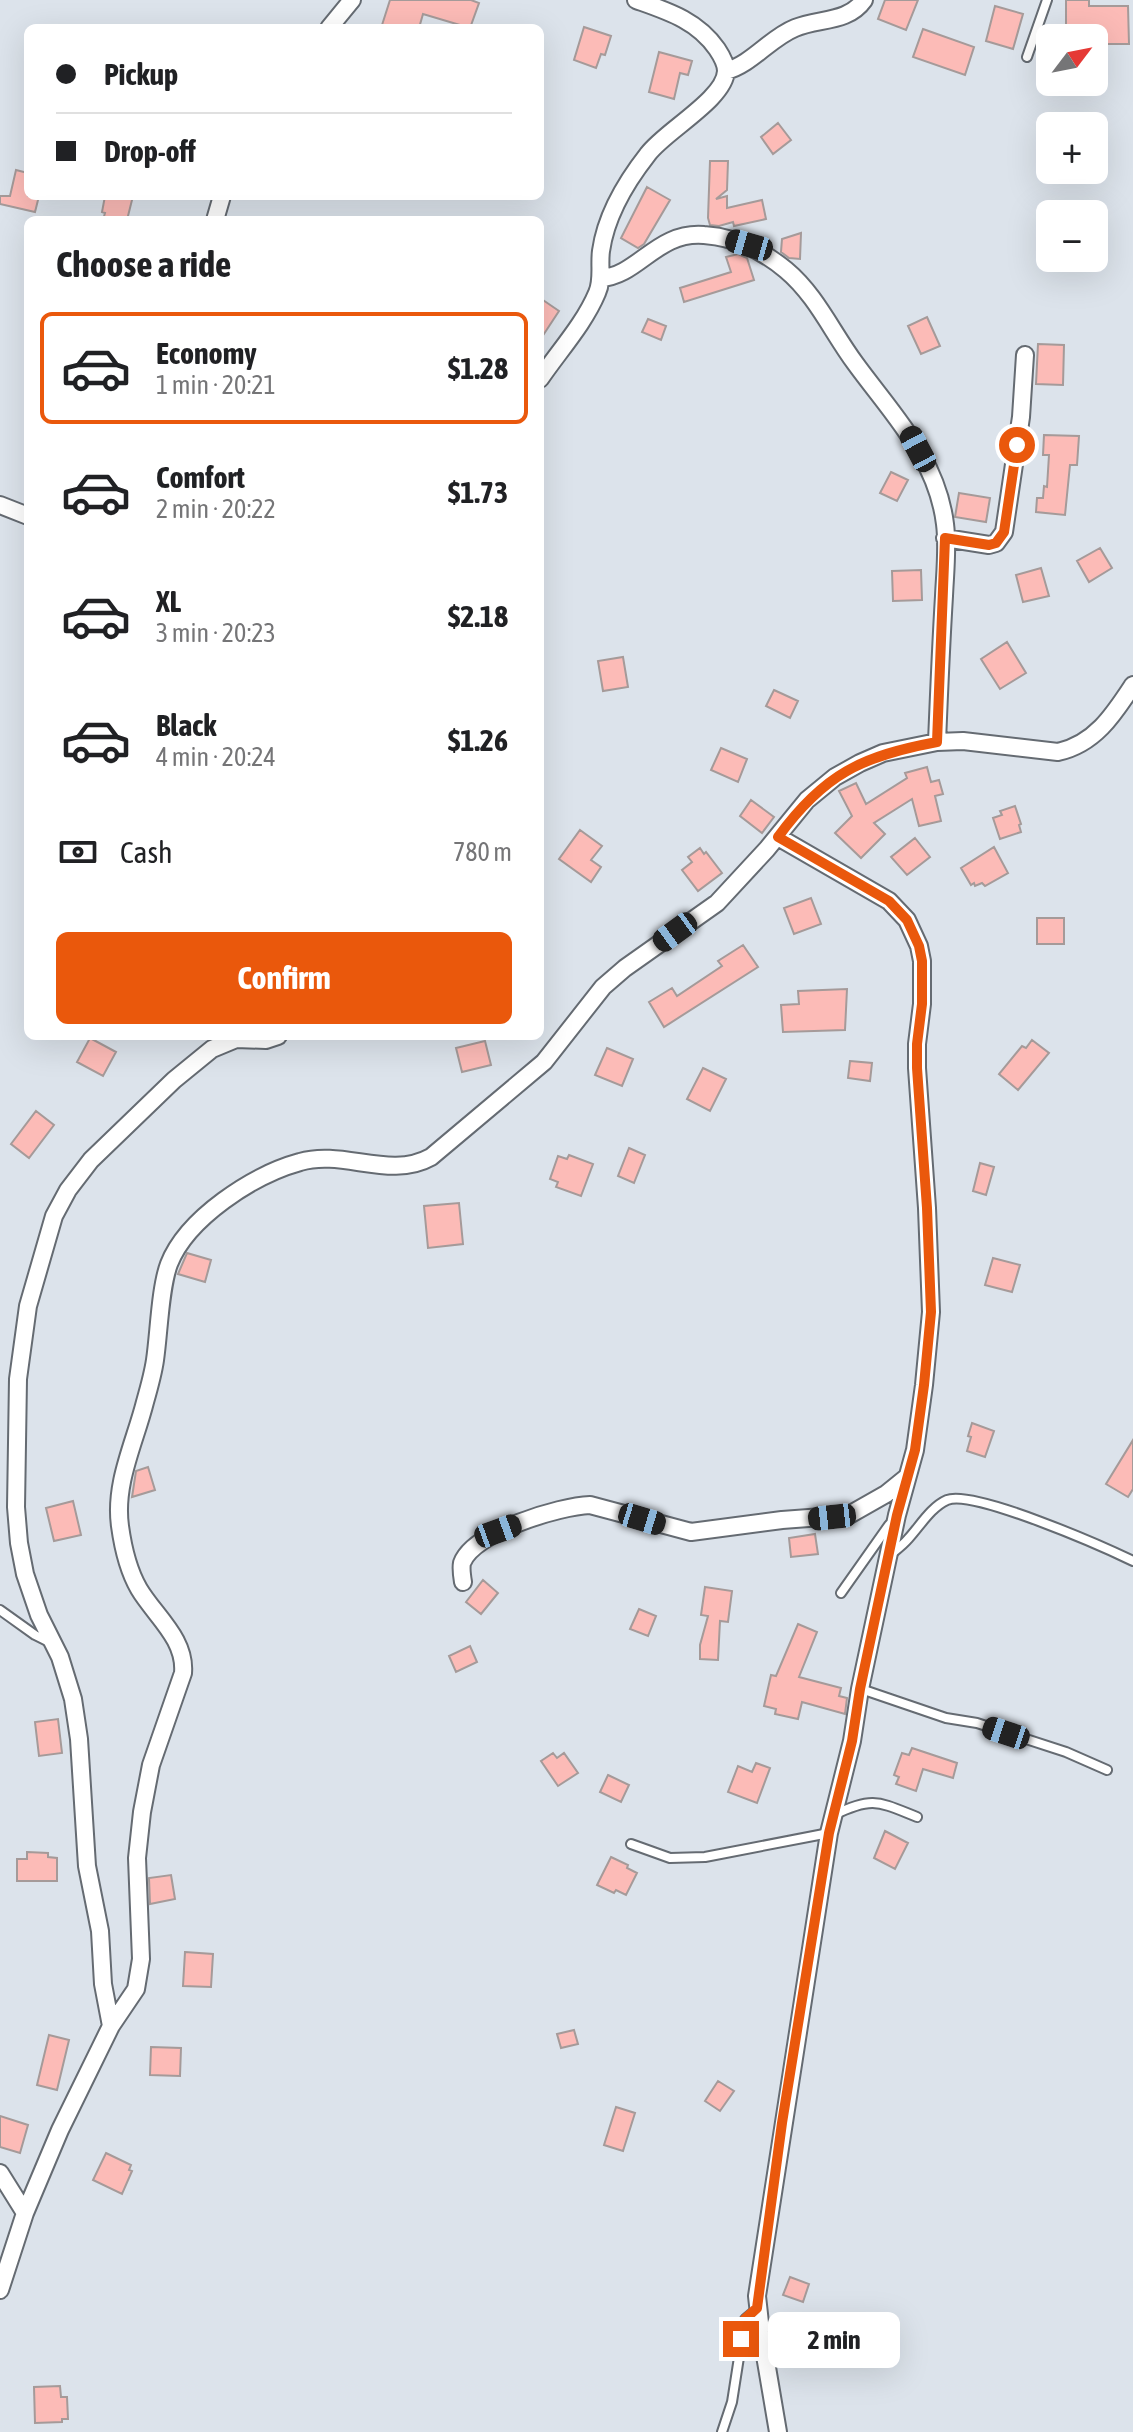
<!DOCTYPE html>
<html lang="en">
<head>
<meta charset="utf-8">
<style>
  :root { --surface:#fff; --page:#f6f6f6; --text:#202124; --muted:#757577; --line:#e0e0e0; --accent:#ea580c }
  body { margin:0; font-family:"Asap Condensed",sans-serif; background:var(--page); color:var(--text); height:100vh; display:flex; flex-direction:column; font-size:30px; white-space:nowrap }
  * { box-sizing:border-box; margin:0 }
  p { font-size:26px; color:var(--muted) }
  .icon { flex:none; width:44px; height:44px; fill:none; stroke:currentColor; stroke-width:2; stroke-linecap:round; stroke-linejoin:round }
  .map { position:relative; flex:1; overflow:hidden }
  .details { position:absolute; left:24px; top:216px; width:520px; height:824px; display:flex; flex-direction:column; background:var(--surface); border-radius:12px; box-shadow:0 8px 32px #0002 }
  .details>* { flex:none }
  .top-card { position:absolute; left:24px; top:24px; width:520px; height:176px; border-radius:12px; box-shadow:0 8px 32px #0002; display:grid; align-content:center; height:176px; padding:0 32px; background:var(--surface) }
  .needle { width:52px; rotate:58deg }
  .buttons { position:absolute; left:1036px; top:24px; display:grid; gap:16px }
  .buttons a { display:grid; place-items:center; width:72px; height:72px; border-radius:12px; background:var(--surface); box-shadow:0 8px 32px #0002; font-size:40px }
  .end { position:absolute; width:36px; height:36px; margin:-18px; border:10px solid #ea580c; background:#fff; box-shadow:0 0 0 4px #fff }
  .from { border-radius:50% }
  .bubble { position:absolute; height:56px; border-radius:12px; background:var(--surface); box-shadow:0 8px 32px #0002; font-size:26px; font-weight:700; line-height:56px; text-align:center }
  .car { position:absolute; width:24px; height:48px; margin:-24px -12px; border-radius:10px; box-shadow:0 0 6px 2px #0007; background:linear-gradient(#222 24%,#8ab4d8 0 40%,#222 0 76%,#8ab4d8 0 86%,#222 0) }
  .top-card b { display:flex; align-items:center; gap:28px; height:76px; font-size:30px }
  .top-card b+b { border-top:2px solid var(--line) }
  .top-card i { width:20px; height:20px; background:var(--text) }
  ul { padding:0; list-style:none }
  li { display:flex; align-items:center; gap:24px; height:112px; margin:0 16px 12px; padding:0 16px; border:4px solid transparent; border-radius:12px }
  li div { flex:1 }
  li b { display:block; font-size:30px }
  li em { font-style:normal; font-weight:700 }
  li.active { border-color:var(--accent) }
  li>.icon { width:72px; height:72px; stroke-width:1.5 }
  h2 { padding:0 32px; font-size:36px; line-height:96px }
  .pay { display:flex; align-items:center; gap:20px; height:88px; padding:0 32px; font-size:30px }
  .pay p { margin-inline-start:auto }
  .action { display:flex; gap:16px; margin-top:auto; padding:16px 32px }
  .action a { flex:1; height:92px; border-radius:12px; background:var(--accent); color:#fff; font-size:32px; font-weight:700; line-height:92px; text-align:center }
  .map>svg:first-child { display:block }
  .building { fill:#fcbbb7; stroke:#a59a99; stroke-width:2 }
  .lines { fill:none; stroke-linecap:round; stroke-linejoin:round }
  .lane-casing { stroke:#656b72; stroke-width:12 }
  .street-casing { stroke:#656b72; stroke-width:20 }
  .lane { stroke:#fff; stroke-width:8 }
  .street { stroke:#fff; stroke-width:16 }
  .route { stroke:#ea580c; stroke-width:10 }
</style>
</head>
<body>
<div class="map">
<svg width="1133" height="2432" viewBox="0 0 1133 2432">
  <rect width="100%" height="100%" fill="#dce3eb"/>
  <path class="building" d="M390 0H471L479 3 470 28 423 14 419 28H391L382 25Z
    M885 0H918L906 30 878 19Z
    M1066 0H1089V6H1128L1129 44H1107L1106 38H1066Z
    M995 6 1023 14 1013 49 986 41Z
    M584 27 611 36 605 55 601 54 596 68 574 60Z
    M923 29 974 47 965 75 913 57Z
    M659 52 692 61 688 75 680 73 674 99 649 92Z
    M778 123 791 140 773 154 761 137Z
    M710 161H728L727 190 716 199 727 196V208L762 200 766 219 734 226 733 222 719 226 710 225 708 218Z
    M16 170 28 173V196H39L35 212 0 204V196H10Z
    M647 187 670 200 644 244 638 248 621 238Z
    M105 196H133L127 220H103L105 213 102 212Z
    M801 233 800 259 789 258 781 252 782 239Z
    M738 254 747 258 754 280 684 302 680 288 731 272 726 257Z
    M540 298 559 311 540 340Z
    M927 317 940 346 921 354 908 326Z
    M648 319 666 326 661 340 642 332Z
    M1038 344 1064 345 1063 385 1036 384Z
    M1044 435 1079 436 1077 465H1070L1065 515 1036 512 1037 498H1043L1044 486 1047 487 1049 455H1043Z
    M891 472 908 480 897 501 880 493Z
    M959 493 990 498 986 522 955 517Z
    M1100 548 1112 568 1089 582 1077 561Z
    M1041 568 1049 596 1023 602 1016 575Z
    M921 570 922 600 893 601 892 571Z
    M1007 642 1026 673 1000 689 981 659Z
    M623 657 628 687 603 691 598 661Z
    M774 690 798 701 790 718 766 706Z
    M721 748 747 759 738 782 711 770Z
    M927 767 931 782 939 780 943 794 935 796 941 821 919 826 912 799 874 823 885 834 861 858 835 833 852 816 839 791 856 783 866 804 907 778 905 773Z
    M751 800 774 817 762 833 740 816Z
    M1015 806 1021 824 1019 825 1021 832 1000 839 993 818 1002 815 1000 811Z
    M580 830 602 846 591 860 601 867 591 882 559 859Z
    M915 838 930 857 907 875 891 857Z
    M994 847 1008 873 985 886 982 883 975 886 974 883 971 885 961 868Z
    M700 848 704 854 706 852 722 873 698 891 682 870 692 862 688 857Z
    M811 898 821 924 794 934 784 908Z
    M1037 918H1064V944H1037Z
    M743 945 758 967 664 1027 649 1002 672 988 677 996 722 966 718 961Z
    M847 989 845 1030 783 1032 781 1005 799 1004 798 991Z
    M90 1038 116 1052 103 1076 77 1062Z
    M1032 1040 1049 1053 1018 1090 999 1074 1022 1046 1026 1048Z
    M485 1041 491 1065 462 1072 456 1048Z
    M607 1048 633 1059 622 1086 595 1075Z
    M850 1061 872 1063 870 1081 848 1078Z
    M703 1068 726 1079 710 1111 687 1099Z
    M36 1111 54 1125 29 1158 11 1144Z
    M629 1148 645 1155 634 1183 618 1176Z
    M569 1155 593 1164 581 1196 556 1187 558 1182 550 1179 558 1156 567 1159Z
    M980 1163 994 1167 986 1195 973 1191Z
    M459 1203 463 1244 428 1248 424 1206Z
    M187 1253 211 1260 205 1282 178 1274Z
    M993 1258 1020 1265 1012 1292 985 1285Z
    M972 1423 994 1431 985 1457 967 1451 971 1437 968 1436Z
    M1133 1440V1489L1128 1497 1106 1484Z
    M148 1467 155 1490 132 1497 136 1471Z
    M73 1501 81 1535 54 1541 46 1508Z
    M815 1534 818 1554 791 1557 789 1538Z
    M483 1580 498 1593 481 1614 466 1602Z
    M705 1587 732 1591 728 1622 720 1621 718 1660 700 1659V1645L708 1616 701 1615Z
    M639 1609 656 1616 648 1636 630 1629Z
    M798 1624 817 1632 799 1677 841 1688 839 1696 847 1698 845 1714 802 1702 798 1719 775 1714 776 1709 764 1706 771 1675 776 1676Z
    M470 1646 477 1662 456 1672 449 1656Z
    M58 1719 62 1753 39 1756 35 1722Z
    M912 1748 957 1763 953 1778 923 1769 916 1791 896 1784 899 1777 894 1775 902 1753 909 1755Z
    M553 1753 557 1758 564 1753 578 1773 558 1786 541 1761Z
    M756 1763 770 1768 757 1803 728 1792 738 1766 752 1772Z
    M608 1775 629 1785 621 1802 600 1792Z
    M885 1831 908 1843 895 1869 874 1858Z
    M27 1852 48 1853V1857L57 1858V1881H17V1859H27Z
    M611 1857 628 1865 627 1868 637 1873 626 1895 616 1890 614 1893 597 1885Z
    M171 1875 175 1899 150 1904 149 1878Z
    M185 1952 213 1954 211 1987 183 1986Z
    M574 2030 578 2044 561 2048 557 2034Z
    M49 2035 69 2040 57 2090 37 2085Z
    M151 2047 181 2048 180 2076 150 2075Z
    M718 2081 734 2091 720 2111 705 2101Z
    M616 2107 635 2113 623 2151 604 2145Z
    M0 2116 28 2125 20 2153 0 2147Z
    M106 2153 131 2165 129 2170 132 2171 122 2194 93 2180Z
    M790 2277 809 2284 803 2302 783 2295Z
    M60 2386 61 2397H67L68 2419H62V2422L35 2423 34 2387Z"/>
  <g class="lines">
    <g class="lane-casing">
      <path id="lane" d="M1027 57 1047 0
        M890 1555C896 1550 903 1545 908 1539 920 1526 931 1507 947 1500 973 1489 1104 1547 1133 1561
        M841 1593 889 1525
        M0 1610 35 1635 49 1642
        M861 1689 946 1718 977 1723 1066 1752 1107 1770
        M834 1815C873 1796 879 1802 917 1817
        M631 1844 670 1858 705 1857 829 1833
        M722 2432 732 2402 745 2319 757 2309"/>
    </g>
    <g class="street-casing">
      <path id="street" d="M329 28 352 0
        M726 71C752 64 770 38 795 28 819 18 848 23 864 0
        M215 220 222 196
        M601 278C638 276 657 231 704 235 736 237 763 251 786 270 816 295 832 332 855 363 892 414 937 458 945 524 948 547 945 573 944 596 941 645 939 693 937 742
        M540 379C559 351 584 324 597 293 603 280 599 265 601 251 606 215 626 182 648 154 665 131 725 99 726 71 726 63 721 55 717 49 697 20 667 11 636 0
        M0 505 28 516
        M945 538 989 545 996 543 1004 532 1021 417 1025 355
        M463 1582C462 1576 461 1568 462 1563 473 1532 560 1506 590 1505L691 1532 782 1520 849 1515 886 1494 907 1477
        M111 2026 103 1984 100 1931 87 1866 79 1739 73 1699 60 1657 39 1615 25 1574 19 1543 16 1507 18 1379 28 1306 54 1216 68 1190 91 1160 174 1080 212 1049 236 1039 266 1040 278 1036
        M0 2173 25 2213
        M0 2290 25 2213 60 2130 111 2026 136 1989 141 1959 137 1858 142 1812 151 1765 183 1673C186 1639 155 1616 139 1589 128 1570 123 1548 120 1526 114 1483 135 1442 145 1402 149 1388 153 1374 155 1360 159 1333 160 1288 169 1264 187 1218 253 1175 300 1162 343 1149 390 1180 431 1157L544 1062 603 987 625 968 717 903 767 849 807 800 835 777 860 763 883 753 937 742 963 741 1058 752C1095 744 1114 714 1133 685
        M778 2432 761 2332 757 2296 829 1833 852 1741 860 1689 897 1515 915 1450 924 1385 931 1312 927 1208 917 1068V1044L922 1004V961L919 946 907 920 889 901 778 837"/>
    </g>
    <use href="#lane" class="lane"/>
    <use href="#street" class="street"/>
  </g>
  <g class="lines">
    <path class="route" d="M741 2339 745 2319 757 2308 782 2123 829 1833 852 1741 860 1689 897 1515 915 1450 924 1385 931 1312 927 1208 917 1068V1044L922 1004V961L919 946 907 920 889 901 778 837C824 774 862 756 937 742L945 538 989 545 996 543 1004 532 1017 445"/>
  </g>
</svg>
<div class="buttons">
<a><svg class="needle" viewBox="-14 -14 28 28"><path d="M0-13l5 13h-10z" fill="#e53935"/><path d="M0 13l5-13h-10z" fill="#757577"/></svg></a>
<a>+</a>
<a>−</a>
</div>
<i class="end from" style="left:1017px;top:445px"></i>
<i class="end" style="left:741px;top:2339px"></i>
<div class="bubble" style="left:768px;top:2312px;width:132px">2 min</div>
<i class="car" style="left:749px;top:245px;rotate:286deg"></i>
<i class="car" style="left:918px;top:449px;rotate:332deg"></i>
<i class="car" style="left:675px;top:932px;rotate:234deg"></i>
<i class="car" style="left:832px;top:1517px;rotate:264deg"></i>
<i class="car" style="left:642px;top:1519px;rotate:107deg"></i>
<i class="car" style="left:498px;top:1531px;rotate:70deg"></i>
<i class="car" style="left:1006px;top:1733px;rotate:288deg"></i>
<div class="top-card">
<b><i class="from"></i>Pickup</b>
<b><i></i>Drop-off</b>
</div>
<section class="details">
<h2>Choose a ride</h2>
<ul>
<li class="active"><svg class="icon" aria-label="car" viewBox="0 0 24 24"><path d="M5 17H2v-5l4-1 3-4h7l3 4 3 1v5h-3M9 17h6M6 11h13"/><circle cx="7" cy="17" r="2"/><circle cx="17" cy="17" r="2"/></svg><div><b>Economy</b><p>1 min · 20:21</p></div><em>$1.28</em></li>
<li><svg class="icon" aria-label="car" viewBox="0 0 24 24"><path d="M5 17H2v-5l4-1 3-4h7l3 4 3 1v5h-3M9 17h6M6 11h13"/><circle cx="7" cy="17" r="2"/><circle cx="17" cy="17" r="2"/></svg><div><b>Comfort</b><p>2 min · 20:22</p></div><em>$1.73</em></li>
<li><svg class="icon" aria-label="car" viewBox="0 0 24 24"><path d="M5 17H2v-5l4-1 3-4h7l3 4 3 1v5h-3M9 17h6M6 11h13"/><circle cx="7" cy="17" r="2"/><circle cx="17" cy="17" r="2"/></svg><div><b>XL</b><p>3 min · 20:23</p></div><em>$2.18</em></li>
<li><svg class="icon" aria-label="car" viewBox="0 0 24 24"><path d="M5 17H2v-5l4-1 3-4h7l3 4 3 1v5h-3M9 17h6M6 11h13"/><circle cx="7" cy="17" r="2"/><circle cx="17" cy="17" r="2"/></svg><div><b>Black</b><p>4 min · 20:24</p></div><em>$1.26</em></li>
</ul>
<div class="pay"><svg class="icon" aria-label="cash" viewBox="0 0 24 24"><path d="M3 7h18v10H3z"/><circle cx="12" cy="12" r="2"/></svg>Cash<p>780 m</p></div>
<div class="action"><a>Confirm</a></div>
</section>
</div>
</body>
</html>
